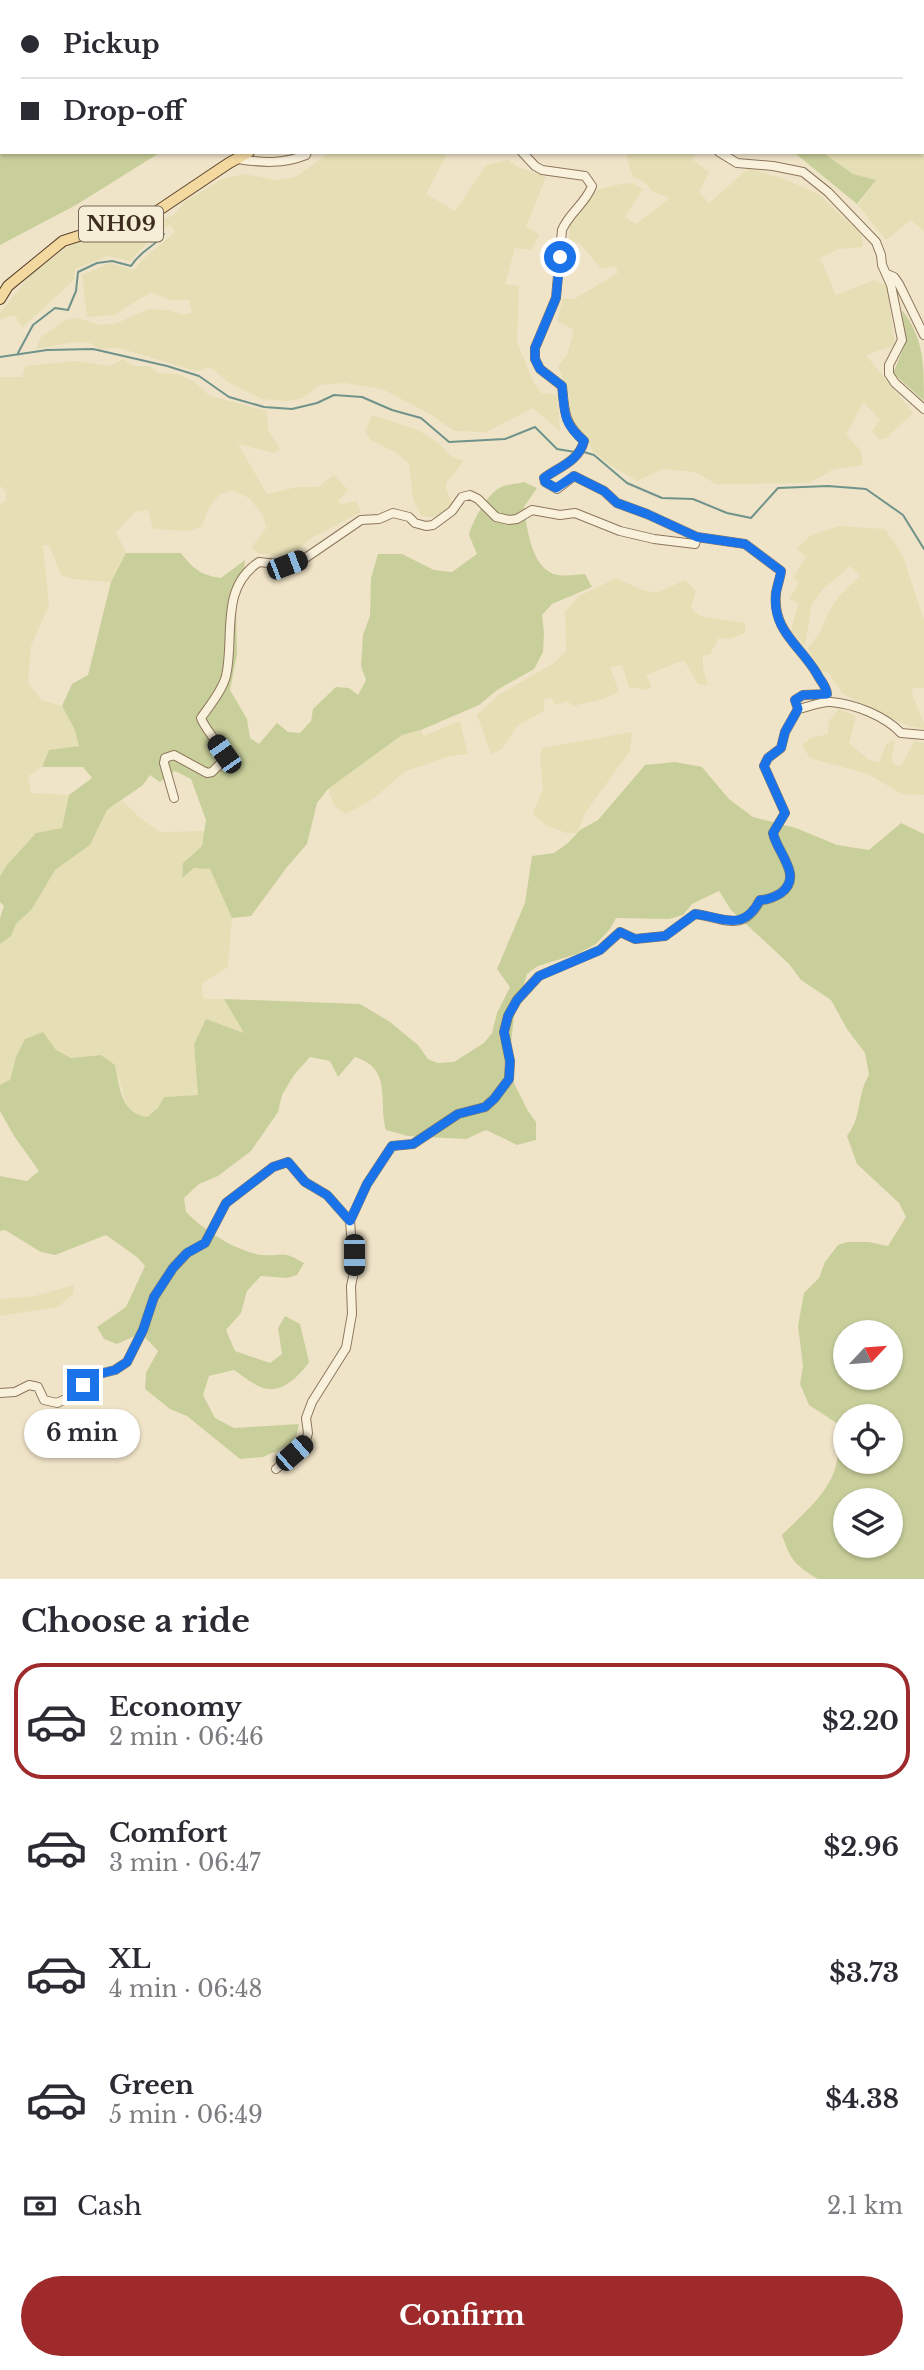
<!DOCTYPE html>
<html lang="en">
<head>
<meta charset="utf-8">
<style>
  :root { --surface:#fff; --page:#f7f7f7; --text:#2b2b33; --muted:#7c7c81; --line:#e1e1e2; --accent:#9e2a2b }
  body { margin:0; font-family:"Libre Baskerville",serif; background:var(--page); color:var(--text); height:100vh; display:flex; flex-direction:column; font-size:26px; white-space:nowrap }
  * { box-sizing:border-box; margin:0 }
  p { font-size:23px; color:var(--muted) }
  .icon { flex:none; width:38px; height:38px; fill:none; stroke:currentColor; stroke-width:2; stroke-linecap:round; stroke-linejoin:round }
  .map { position:relative; height:1579px; overflow:hidden }
  .side { display:flex; flex-direction:column; background:var(--surface); flex:1 }
  .side>* { flex:none }
  .banner { position:absolute; left:0px; top:0px; width:924px; height:154px; box-shadow:0 2px 5px #0004; display:grid; align-content:center; height:154px; padding:0 21px; background:var(--surface) }
  .needle { width:46px; rotate:64deg }
  .controls { position:absolute; left:833px; top:1320px; display:grid; gap:14px }
  .controls a { display:grid; place-items:center; width:70px; height:70px; border-radius:50%; background:var(--surface); box-shadow:0 2px 5px #0004; font-size:35px }
  .end { position:absolute; width:32px; height:32px; margin:-16px; border:9px solid #1a73e8; background:#fff; box-shadow:0 0 0 4px #fff }
  .from { border-radius:50% }
  .bubble { position:absolute; height:49px; border-radius:24px; background:var(--surface); box-shadow:0 2px 5px #0004; font-size:23px; font-weight:700; line-height:49px; text-align:center }
  .car { position:absolute; width:21px; height:42px; margin:-21px -10px; border-radius:9px; box-shadow:0 0 5px 2px #0007; background:linear-gradient(#222 24%,#8ab4d8 0 40%,#222 0 76%,#8ab4d8 0 86%,#222 0) }
  .banner b { display:flex; align-items:center; gap:24px; height:66px; font-size:26px }
  .banner b+b { border-top:2px solid var(--line) }
  .banner i { width:18px; height:18px; background:var(--text) }
  ul { padding:0; list-style:none }
  li { display:flex; align-items:center; gap:21px; height:116px; margin:0 14px 10px; padding:0 7px; border:4px solid transparent; border-radius:28px }
  li div { flex:1 }
  li b { display:block; font-size:26px }
  li em { font-style:normal; font-weight:700 }
  li.selected { border-color:var(--accent) }
  li>.icon { width:63px; height:63px; stroke-width:1.5 }
  h2 { padding:0 21px; font-size:32px; line-height:84px }
  .pay { display:flex; align-items:center; gap:18px; height:77px; padding:0 21px; font-size:26px }
  .pay p { margin-inline-start:auto }
  .cta { display:flex; gap:14px; margin-top:auto; padding:14px 21px }
  .cta a { flex:1; height:80px; border-radius:42px; background:var(--accent); color:#fff; font-size:28px; font-weight:700; line-height:80px; text-align:center }
  .map>svg:first-child { display:block }
  .farmland { fill:#e6deb5 }
  .green { fill:#c9cf9b; fill-rule:evenodd }
  .lines { fill:none; stroke-linecap:round; stroke-linejoin:round }
  .stream { stroke:#6f938a; stroke-width:2 }
  .minor-casing { stroke:#8d765c; stroke-width:10 }
  .major-casing { stroke:#5b4430; stroke-width:12 }
  .minor { stroke:#faf1dc; stroke-width:8 }
  .major { stroke:#f3d9a0; stroke-width:10 }
  .route { stroke:#1a73e8; stroke-width:9 }
  .labels { text-anchor:middle; dominant-baseline:central; stroke-width:7; stroke-linejoin:round; paint-order:stroke }
  .shield { fill:#f7eed8; stroke:#756857; stroke-width:2 }
  .shield-label { font-size:21px; font-weight:bold; fill:#3d2e20 }
</style>
</head>
<body>
<div class="map">
<svg width="924" height="1579" viewBox="0 0 924 1579">
  <rect width="100%" height="100%" fill="#f0e4c8"/>
  <path class="farmland" d="M922 144H924V231L911 220 886 240 858 205 876 180 853 174 822 152H922Z
    M331 152H441L446 156 426 194 455 211 486 165 508 160 518 167 546 177 526 227 539 234 532 250 515 248 505 284 519 286 517 342 533 381 541 393 557 395 560 431 533 408 486 432 454 431 430 414 382 389 345 383 319 385 301 399 286 401 262 399 228 382 210 367 199 371 192 370 119 348 99 349 90 343 75 342 36 349 41 337 65 320 78 318 100 325 115 324 149 309 168 310 183 315 192 313 189 300H170L151 292 114 315 87 317 82 275 109 263 134 270 142 260 175 232 170 225 158 231 130 261 108 256 75 269 74 280 22 328 15 315 0 319V313L31 274 69 246 101 233 120 230H138L174 215 185 201 222 179 244 174 277 180 295 177Z
    M628 152H696L693 160 709 172 699 192 709 203 749 168 786 180 817 193 861 234 863 247 838 249 820 258 836 295 874 280 887 286 895 345 866 355 913 413 885 439H879L872 431 880 420 863 402 846 435 861 451 863 465 834 469 809 483 716 484 695 472 663 469 637 481 613 467 593 452 589 443 580 435 570 421V397L558 366 567 355 574 330 557 321 563 299H574L618 273 615 266 602 269 579 243 569 241 570 220 596 190 621 184 632 183 643 189 625 217 636 224 670 198 653 192 645 182 633 177 627 160Z
    M123 359 133 366H150L158 373 178 374 193 381 210 396 267 411 268 430 280 449 274 453 238 444 267 494 297 487H318L334 475 348 490 338 501 341 504 356 501 361 512 308 540 292 557 258 553 251 548 266 528 263 515 249 498 232 490 219 495 207 511 202 527 187 531 153 529 148 510 135 512 116 532 126 553 111 582 73 579 61 575 49 545H43L49 605 31 646 28 682 41 700 62 706 75 730 79 746 49 750 42 767 28 776 31 793 69 795 62 829 36 833 7 865 0 876V504L6 501V491L0 486V377H22L26 366 76 361 110 366Z
    M372 415 418 430 440 444 451 456 464 461 446 483V488L453 507 445 519 421 516 413 498 409 463 396 453 371 440 365 432Z
    M839 526 885 529 903 556 924 620V688H914L911 692 924 723V729L909 726 876 712 842 693 829 673 820 671 808 648 821 631 827 615 839 596 860 576 850 566 822 590 812 604 805 646 791 631 798 603 789 599 799 583 793 578 806 557 797 549 810 536Z
    M616 578 640 589 656 593 685 580 696 591 691 608 700 616 745 623V633L729 639 719 638 710 654 703 655V669L708 685 698 684 684 660 646 675 651 686 648 690 629 687 622 665 610 667 619 692 600 700 573 706 567 701 555 705 551 697 544 699V711L517 726 502 749 491 754 477 715 500 694 554 663 566 651 565 612 579 596Z
    M839 709 856 716 849 743 869 760 879 763 887 743 895 741 891 760 897 766 902 765 914 741 924 743V795L902 794 868 774 810 758 802 745 811 738 828 734 829 721Z
    M460 721 468 754 449 756 404 772 373 799 346 814 334 805 328 789 402 735 421 730 424 736Z
    M632 732 630 751 585 813 577 833H566L546 825 533 814 543 788 540 757 542 748Z
    M123 801 139 817 160 832 205 831 202 846 183 863 182 877 194 868 210 869 232 918 228 967 201 984 204 999H224L245 1033 206 1019 194 1044 198 1095 165 1097 158 1108 147 1117 135 1115 127 1108 115 1065 101 1055 71 1058 56 1050 16 1057 10 1081 0 1085V944L11 936 16 924 32 909 55 870 90 845 107 810Z
    M74 1285 73 1294 58 1307 0 1316V1299L35 1296Z"/>
  <path class="green" d="M0 0H267L2 2V152H161L76 205 0 245Z
    M778 152H822L853 174 876 180 857 204 796 154Z
    M902 310C924 338 924 365 924 401L893 373 905 345Z
    M524 482 537 488 524 507C527 528 531 569 557 575 565 576 576 575 585 574L592 587 552 604 542 615 544 633 543 652 534 669 497 690 479 705 421 730 402 735 328 789 317 803 307 844 287 867 251 916 232 918 210 869 194 868 182 878 183 863 202 846 206 820 191 779 175 771 160 782 150 775 143 785 107 810 90 845 55 870 32 909 16 924 11 936 0 944V918L4 906 0 902V876L7 865 36 833 62 828 69 795 92 778 83 767H42L49 750 79 746 75 730 62 706 72 684 88 675 111 582 126 553H181C192 568 202 576 221 578L245 560 243 581 236 604 237 654 230 690 247 719 250 738 259 744 277 723 288 732 300 733 311 721 313 709 336 687 349 688 358 695 366 680 361 666 363 635 370 616 371 578 378 554H402L434 570 452 572 477 554 469 535C472 521 488 493 501 487 508 484 517 484 524 482Z
    M675 762 702 767 729 799 753 817 796 828 837 845 869 850 901 823 924 834V1579H818C795 1565 791 1561 782 1535 820 1497 844 1482 838 1424L809 1405 800 1384 803 1366 798 1326 804 1293 819 1278 825 1262 838 1245 847 1242H869L888 1246 906 1217 899 1203 857 1164 847 1136C863 1115 856 1096 869 1075L865 1053 847 1029 831 1000 801 980 789 964 731 910 719 891 692 904 683 915 669 919 616 918 610 929 596 944 577 954 538 966 527 974 514 1017 508 1071 528 1111 536 1122V1140L517 1145 486 1130 466 1139 408 1136 386 1130C378 1100 393 1069 355 1057L338 1077 330 1061 310 1057 294 1075 282 1095 278 1112 251 1151 218 1176 199 1184 184 1198 186 1212C205 1231 235 1251 262 1255 285 1257 280 1249 304 1263L297 1275 287 1278 261 1276 247 1291 241 1313 226 1330 235 1351 270 1363 282 1354 278 1328 285 1316 300 1324 309 1362C301 1374 285 1391 268 1389 257 1388 243 1376 234 1370L209 1376 203 1395 215 1418 234 1428 299 1424 295 1443 263 1457 240 1459 187 1416 170 1409 145 1389 146 1373 158 1351 141 1333 117 1344 104 1339 97 1327 126 1307 145 1266 137 1257 106 1235 55 1255 41 1252 5 1230 0 1231V1176L27 1181 39 1171 14 1136 0 1111V1085L10 1080 16 1057 25 1039 43 1032 56 1050 71 1058 101 1055 115 1065C120 1087 120 1113 147 1117L158 1108 164 1097 198 1095 194 1044 206 1019 244 1033 224 999 360 1004 390 1022 418 1045 428 1059 438 1063 454 1062 484 1043 492 1033 497 1013 510 987 497 969 525 903 532 856 554 853 568 843 580 830 598 820 645 765ZM845 1332H891V1377H845ZM845 1416H891V1461H845ZM845 1500H891V1545H845Z"/>
  <g class="lines">
    <path class="stream" d="M18 353 33 325 55 308 68 310 76 291 78 272 97 263 112 261 131 266C141 250 152 249 164 234
      M0 357 47 350 93 349 167 366 199 376 229 397 264 407 292 409 317 403 334 395 362 397 392 410 421 418 449 442 505 439 535 427 557 449 575 452
      M584 452 594 455 627 483 662 498 693 499 727 513 751 518 778 488 828 486 866 489 903 515 924 549"/>
    <g class="minor-casing">
      <path id="minor" d="M719 152 737 163 773 166 803 172 828 192 876 242 881 255 882 265 891 285 902 340 889 365V374L895 383 924 409
        M238 159C263 163 283 164 306 155L307 152
        M887 274 894 277 899 284 924 335
        M798 709C809 707 821 701 831 702 855 704 885 716 901 733L924 735
        M174 798 164 763 165 758 174 755 207 773 212 772 223 761C224 746 206 732 201 718 210 705 222 691 226 676 235 637 219 588 259 562L287 565 304 559 361 520 379 519 393 513 409 517 415 523 426 526 433 525 452 511 462 497 470 495 478 499 496 517 509 520 517 519 532 510 560 515 575 513 620 531 654 539 695 544 697 537
        M350 1221 367 1184 392 1146 413 1144 458 1114 485 1107 494 1099 509 1079 510 1061 504 1032 508 1016 517 1000 539 976 600 950 620 932 635 939 665 936 695 914C722 917 743 934 760 900 768 900 773 898 781 893 804 876 777 853 773 833L785 813 764 766 768 758 781 748 785 732 798 709 795 700 803 695 827 694C826 685 821 682 817 674 801 646 772 631 776 593 777 586 780 579 781 571L745 544 697 537 647 514 617 503 604 491 574 476 557 489 545 482 544 478C559 467 579 461 584 441 563 422 565 412 562 386L540 369 535 359V348L556 298 562 230C569 213 586 203 592 186L585 176 542 170 535 166 522 152
        M0 1393 15 1392 29 1385 38 1387 44 1400 57 1403 70 1397 88 1380 99 1374 115 1370 127 1362 143 1330 154 1297 173 1268 187 1253 205 1243 226 1203 273 1167 288 1162 305 1182 327 1195 350 1221 354 1272 351 1286 352 1314 346 1348 312 1402 306 1418 308 1433 305 1444 276 1469"/>
    </g>
    <g class="major-casing">
      <path id="major" d="M534 2 535 0
        M0 299 8 286 63 241 113 225 144 220 229 163 249 152"/>
    </g>
    <use href="#minor" class="minor"/>
    <use href="#major" class="major"/>
  </g>
  <g class="lines">
    <path class="route" d="M83 1385 99 1374 115 1370 127 1362 143 1330 154 1297 173 1268 187 1253 205 1243 226 1203 273 1167 288 1162 305 1182 327 1195 350 1221 367 1184 392 1146 413 1144 458 1114 485 1107 494 1099 509 1079 510 1061 504 1032 508 1016 517 1000 539 976 600 950 620 932 635 939 665 936 695 914C722 917 743 933 760 900 768 900 773 898 781 893 804 876 777 853 773 833L785 813 764 766 768 758 781 748 785 732 798 709 795 700 803 695 827 694C826 685 821 682 817 674 801 646 771 630 776 593 777 586 780 579 781 571L745 544 697 537 647 514 617 503 604 491 574 476 556 488 545 482 544 478C559 467 579 461 584 441 562 422 565 412 562 386L540 369 535 359V348L556 298 560 257"/>
  </g>
  <g class="labels">
    <rect class="shield" x="79" y="206.5" width="84" height="35" rx="5"/>
    <g class="shield-label">
      <text x="121" y="224">NH09</text>
    </g>
  </g>
</svg>
<div class="controls">
<a><svg class="needle" viewBox="-14 -14 28 28"><path d="M0-13l5 13h-10z" fill="#e53935"/><path d="M0 13l5-13h-10z" fill="#7c7c81"/></svg></a>
<a><svg class="icon" aria-label="locate" viewBox="0 0 24 24"><circle cx="12" cy="12" r="6"/><path d="M12 2v4M12 18v4M2 12h4M18 12h4"/></svg></a>
<a><svg class="icon" aria-label="layers" viewBox="0 0 24 24"><path d="M12 4l9 5-9 5-9-5zM3 14l9 5 9-5"/></svg></a>
</div>
<i class="end from" style="left:560px;top:257px"></i>
<i class="end" style="left:83px;top:1385px"></i>
<div class="bubble" style="left:24px;top:1409px;width:116px">6 min</div>
<i class="car" style="left:287px;top:565px;rotate:69deg"></i>
<i class="car" style="left:224px;top:754px;rotate:325deg"></i>
<i class="car" style="left:354px;top:1255px;rotate:180deg"></i>
<i class="car" style="left:294px;top:1453px;rotate:49deg"></i>
<div class="banner">
<b><i class="from"></i>Pickup</b>
<b><i></i>Drop-off</b>
</div>
</div>
<section class="side">
<h2>Choose a ride</h2>
<ul>
<li class="selected"><svg class="icon" aria-label="car" viewBox="0 0 24 24"><path d="M5 17H2v-5l4-1 3-4h7l3 4 3 1v5h-3M9 17h6M6 11h13"/><circle cx="7" cy="17" r="2"/><circle cx="17" cy="17" r="2"/></svg><div><b>Economy</b><p>2 min · 06:46</p></div><em>$2.20</em></li>
<li><svg class="icon" aria-label="car" viewBox="0 0 24 24"><path d="M5 17H2v-5l4-1 3-4h7l3 4 3 1v5h-3M9 17h6M6 11h13"/><circle cx="7" cy="17" r="2"/><circle cx="17" cy="17" r="2"/></svg><div><b>Comfort</b><p>3 min · 06:47</p></div><em>$2.96</em></li>
<li><svg class="icon" aria-label="car" viewBox="0 0 24 24"><path d="M5 17H2v-5l4-1 3-4h7l3 4 3 1v5h-3M9 17h6M6 11h13"/><circle cx="7" cy="17" r="2"/><circle cx="17" cy="17" r="2"/></svg><div><b>XL</b><p>4 min · 06:48</p></div><em>$3.73</em></li>
<li><svg class="icon" aria-label="car" viewBox="0 0 24 24"><path d="M5 17H2v-5l4-1 3-4h7l3 4 3 1v5h-3M9 17h6M6 11h13"/><circle cx="7" cy="17" r="2"/><circle cx="17" cy="17" r="2"/></svg><div><b>Green</b><p>5 min · 06:49</p></div><em>$4.38</em></li>
</ul>
<div class="pay"><svg class="icon" aria-label="cash" viewBox="0 0 24 24"><path d="M3 7h18v10H3z"/><circle cx="12" cy="12" r="2"/></svg>Cash<p>2.1 km</p></div>
<div class="cta"><a>Confirm</a></div>
</section>
</body>
</html>
